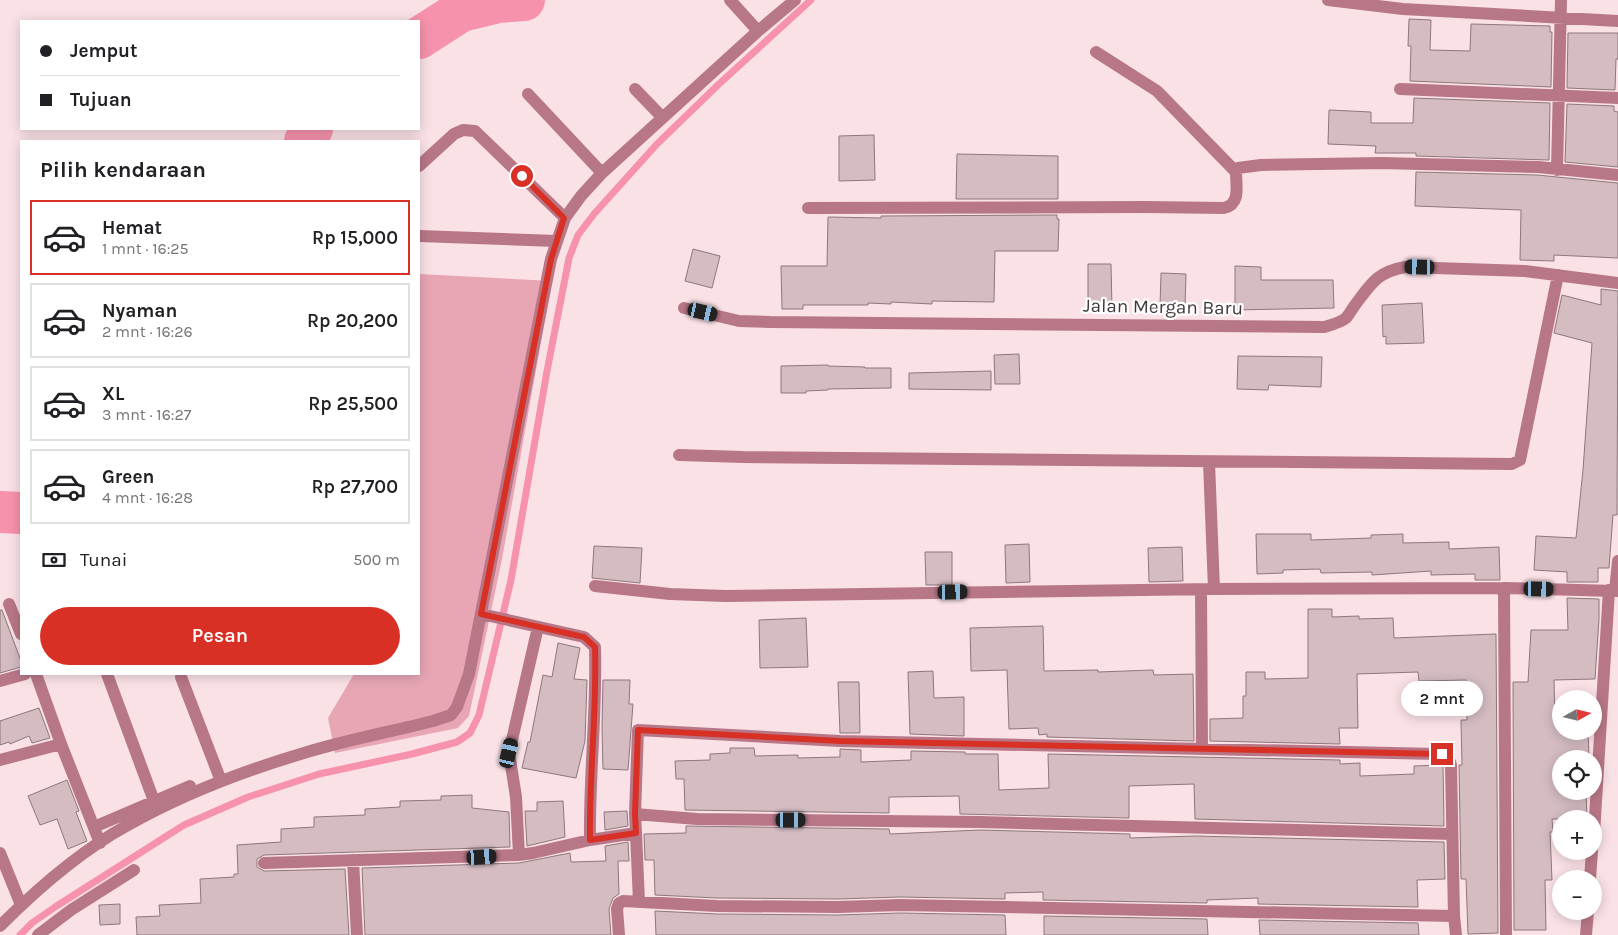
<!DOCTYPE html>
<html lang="id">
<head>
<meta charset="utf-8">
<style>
  :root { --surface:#fff; --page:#f2f2f2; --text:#202124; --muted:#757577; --line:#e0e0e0; --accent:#d93025 }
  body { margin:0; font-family:Karla,sans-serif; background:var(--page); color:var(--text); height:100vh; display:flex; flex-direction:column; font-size:19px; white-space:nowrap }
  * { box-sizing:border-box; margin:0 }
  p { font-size:16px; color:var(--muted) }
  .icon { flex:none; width:28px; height:28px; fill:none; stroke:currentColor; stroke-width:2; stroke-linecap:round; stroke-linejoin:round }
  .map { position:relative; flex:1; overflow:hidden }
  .panel { position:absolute; left:20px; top:140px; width:400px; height:535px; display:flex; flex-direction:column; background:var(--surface); border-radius:0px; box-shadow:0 2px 12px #0003 }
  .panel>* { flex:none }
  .top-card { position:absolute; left:20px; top:20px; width:400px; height:110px; border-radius:0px; box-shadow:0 2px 12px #0003; display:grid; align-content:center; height:110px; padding:0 20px; background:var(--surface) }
  .needle { width:32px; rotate:82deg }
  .tools { position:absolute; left:1552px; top:690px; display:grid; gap:10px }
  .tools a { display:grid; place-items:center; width:50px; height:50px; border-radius:50%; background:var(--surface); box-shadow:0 2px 12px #0003; font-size:25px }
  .end { position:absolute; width:22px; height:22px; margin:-11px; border:6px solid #d93025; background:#fff; box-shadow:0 0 0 2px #fff }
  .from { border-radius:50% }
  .bubble { position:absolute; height:35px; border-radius:18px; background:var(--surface); box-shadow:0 2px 12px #0003; font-size:16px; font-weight:600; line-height:35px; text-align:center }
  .car { position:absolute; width:15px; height:30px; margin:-15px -8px; border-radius:6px; box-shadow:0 0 4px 1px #0007; background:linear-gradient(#222 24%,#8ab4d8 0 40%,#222 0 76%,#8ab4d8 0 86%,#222 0) }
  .top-card b { display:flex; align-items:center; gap:18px; height:48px; font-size:19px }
  .top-card b+b { border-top:1px solid var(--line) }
  .top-card i { width:12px; height:12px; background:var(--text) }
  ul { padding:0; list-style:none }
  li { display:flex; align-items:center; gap:15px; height:75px; margin:0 10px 8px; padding:0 10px; border:2px solid var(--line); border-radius:0px }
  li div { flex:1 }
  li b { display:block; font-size:19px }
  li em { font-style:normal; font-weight:600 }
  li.active { border-color:var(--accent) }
  li>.icon { width:45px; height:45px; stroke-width:1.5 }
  h2 { padding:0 20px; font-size:22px; line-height:60px }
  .pay { display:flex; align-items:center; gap:12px; height:55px; padding:0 20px; font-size:19px }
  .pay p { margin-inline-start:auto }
  .cta { display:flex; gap:10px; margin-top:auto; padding:10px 20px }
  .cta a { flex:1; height:58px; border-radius:30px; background:var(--accent); color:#fff; font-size:20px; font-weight:600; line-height:58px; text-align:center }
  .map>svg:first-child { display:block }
  .green { fill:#e8a6b5 }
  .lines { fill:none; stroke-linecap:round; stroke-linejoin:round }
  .stream { stroke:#f792ac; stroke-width:7 }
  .river { stroke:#f792ac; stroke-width:42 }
  .building { fill:#d4bcc1; stroke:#8e777c }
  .minor { stroke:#b87787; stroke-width:12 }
  .route { stroke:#d93025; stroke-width:6 }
  .labels { text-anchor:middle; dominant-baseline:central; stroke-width:4.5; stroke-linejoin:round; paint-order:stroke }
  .street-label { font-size:19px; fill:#443a3c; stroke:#fff }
</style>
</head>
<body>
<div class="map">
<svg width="1618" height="935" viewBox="0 0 1618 935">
  <rect width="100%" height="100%" fill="#fae1e6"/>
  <path class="green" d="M419 274 552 281 502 559 469 716 458 728 335 753 328 718 354 674H419Z"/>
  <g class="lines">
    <path class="stream" d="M20 935 32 923 55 907 184 825 248 797 319 774 412 754 457 742 470 733 479 715 511 580 547 371 569 258 578 235 594 214 657 144 719 84 811 0"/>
    <path class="river" d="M419 38 461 11 498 2 524 0
      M305 141 312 129
      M0 512 21 513"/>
  </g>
  <path class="building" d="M1409 19 1431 20 1430 50 1470 51 1471 24 1550 26V32H1552L1551 87 1410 81 1411 46H1408Z
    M1568 33H1618V59H1616L1615 90 1567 88Z
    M1414 98 1550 103 1549 160 1416 156V153H1375L1376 146 1328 144 1329 110 1371 112V123H1413Z
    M1567 104 1614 106V111L1618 112V167L1565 162Z
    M874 135 875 180 839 181V136Z
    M957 154 1058 156V199H956Z
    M1416 172 1537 175 1618 183V258L1554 255V261L1520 260 1521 210 1415 206Z
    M1057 215V219H1059L1058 251H995L994 302 932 301V304L891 302V304L868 303V305H803V309H782L781 266H827L828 217 881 218V216Z
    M693 249 720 256 712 288 685 281Z
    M1088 264H1111L1112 309 1088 308Z
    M1235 266 1261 267V280H1333L1334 308 1235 310Z
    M1161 273 1186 274 1185 307 1160 306Z
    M1601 289 1618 291 1617 515H1613L1609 568H1598V582H1567V572L1534 570 1536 536 1576 538 1583 470 1592 343 1554 333 1562 295 1601 305Z
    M1422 303 1424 343 1386 344V336L1383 337 1382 305Z
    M1019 354 1020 384H995L994 355Z
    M1238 356 1322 357 1321 387 1269 385 1268 390 1237 389Z
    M828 365V366L865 367V368H891V388L828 389V390L806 391V393H781V366Z
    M991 371V390L909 389V373Z
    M1256 534H1311V540L1371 538V535L1403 534V543L1449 542V549L1499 547 1500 580H1475V574L1431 575V571L1372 575V572L1321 573 1320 569 1283 570V573L1257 574Z
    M1029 544 1030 582 1006 583 1005 545Z
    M594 546 642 548 640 583 592 578Z
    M1182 547 1183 581 1149 582 1148 548Z
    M925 552H952V585H926Z
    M1567 598 1599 599V619L1595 679 1554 680 1555 722H1561V731H1588L1589 759H1561V791H1586L1587 819H1552L1553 832H1550L1552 880H1545L1546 930H1514L1513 682H1528L1531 630H1568Z
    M1308 609H1332V617L1359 616V619L1393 618 1394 638 1496 634 1498 933 1468 934 1466 879H1461L1459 765H1462L1461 720H1467L1466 680 1419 681 1418 672 1357 674 1358 728H1339L1340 744 1210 741V719L1243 718V696H1246V672H1265V679L1308 678Z
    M0 610H2L21 661V667L0 673Z
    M806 618 808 667 760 668 759 620Z
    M1043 626 1044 671 1098 670V672L1153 670 1154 675 1193 674 1194 741 1047 737V734L1039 735 1038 728 1009 729 1007 670 971 671 970 628Z
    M558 643 580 648 574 679 587 680 585 741 576 778 522 768 528 742H530L543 675 552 677Z
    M933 671 934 698 964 697V736L910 734 908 672Z
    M603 680H630L629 704H633L628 770 603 769 602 727Z
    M838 682H859L860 733H840Z
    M39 708 50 738 32 743 29 736 10 744 9 742 0 745V721Z
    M730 748H754L755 756 798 755V758L840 757V749L861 750V762L911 760V751L965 752V754H998L999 790 1049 788 1048 754 1340 760V764L1360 763V776L1414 774V766L1443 765 1444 826 1195 819 1194 784 1129 786V818L960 814 959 796 889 797V813L685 810 684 779H676L675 761 710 760V754L730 753Z
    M67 780 79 811 76 812 87 841 68 849 57 819 40 825 28 796Z
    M472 795V808L509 812 510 847 264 855 257 859V867L264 871 345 869 349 935H137L136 917 160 916 159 905 201 903 200 879 234 877V874H238L237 845 281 842V829L314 827V817L365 815V809L400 807V801L441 800V796Z
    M563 801 565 837 527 846 525 811H537V802Z
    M627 811 628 826 605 830 604 812Z
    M686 826 889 829 890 834 980 830 1130 834V838L1195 836 1444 842 1445 879 1417 880 1418 907 1258 904V898L1207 900V903L1043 900V892L1005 893V899L900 897 838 899 717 898 655 895 654 860H645L644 834 686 833Z
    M628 842 629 861H618L619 894 613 898 609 909 611 935H365L362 868 519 863 570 853 571 862 606 861 605 846Z
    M120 904V924L100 925 99 905Z
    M655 911 717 914 838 915 900 913 1005 915 1006 935H656Z
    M1044 916 1207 919 1208 935H1044Z
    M1259 920 1418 923 1419 935H1260Z"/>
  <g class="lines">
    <path class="minor" d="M730 0 758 31
      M1328 0 1403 9 1618 21
      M1096 52 1157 91 1236 172
      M635 89 662 117
      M1400 89 1618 98
      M528 94 602 173
      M419 166 454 134 463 130 475 131 565 218
      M1557 170 1561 0
      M808 208 1145 207 1224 208C1241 204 1236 186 1236 172L1238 168 1261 165 1382 163 1538 167 1618 175
      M419 236 556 241
      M684 308 739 321 770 322 1324 327C1331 325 1340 323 1346 318 1349 315 1352 309 1355 305 1371 284 1377 272 1405 267L1525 271 1618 283
      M679 455 743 457 1512 464 1520 460 1558 275
      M1209 462 1214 589
      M1618 561 1615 591H1618
      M595 586 670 594 725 596 1214 589 1504 588 1615 591
      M1504 588 1506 935
      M1201 590 1202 749
      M9 604 21 634
      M481 614 584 637 595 647C597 711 589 776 590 840
      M36 674 61 744 100 843
      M107 674 154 801
      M181 677 221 781
      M0 681 25 674
      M0 760 61 744
      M635 814 697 819 980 822 1452 834
      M94 827 190 786
      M636 833 639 902
      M1594 834 1609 590
      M0 853 21 905
      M519 855 516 797 509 753 538 627
      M353 860 357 935
      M264 863 519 855 533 853 590 840 636 833 635 814 638 730 840 741 1437 754C1445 755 1449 757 1451 765L1454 916 1456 935
      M1590 879 1592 851
      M0 926C38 888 80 851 128 825 183 794 243 771 304 753 346 740 390 732 433 721L451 715 457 707 469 674 551 259 565 218 581 196 602 173 758 31 795 0
      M38 935 71 910 134 870
      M619 935 617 909 619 903 623 901 717 906 838 907 900 905 1454 916
      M1586 935 1588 911"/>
  </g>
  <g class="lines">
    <path class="route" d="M522 176 564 218 551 259 481 614 584 637 595 647C597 712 589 776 590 840L636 833 635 814 638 730 840 741 1442 754"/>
  </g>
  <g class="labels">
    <g class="street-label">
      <text transform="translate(1163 307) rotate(1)">Jalan Mergan Baru</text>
    </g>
  </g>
</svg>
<div class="tools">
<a><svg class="needle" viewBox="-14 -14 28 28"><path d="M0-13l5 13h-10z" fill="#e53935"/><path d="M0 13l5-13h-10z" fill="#757577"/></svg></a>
<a><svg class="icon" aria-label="locate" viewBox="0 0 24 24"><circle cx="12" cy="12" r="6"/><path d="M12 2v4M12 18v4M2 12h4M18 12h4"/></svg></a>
<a>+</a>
<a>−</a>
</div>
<i class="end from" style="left:522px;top:176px"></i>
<i class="end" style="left:1442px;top:754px"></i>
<div class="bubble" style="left:1401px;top:681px;width:82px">2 mnt</div>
<i class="car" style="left:1420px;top:267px;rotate:271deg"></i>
<i class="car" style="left:703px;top:312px;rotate:103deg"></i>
<i class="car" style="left:1539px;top:589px;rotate:91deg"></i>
<i class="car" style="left:953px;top:592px;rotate:89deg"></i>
<i class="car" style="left:509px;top:753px;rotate:13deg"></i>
<i class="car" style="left:791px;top:820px;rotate:90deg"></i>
<i class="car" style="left:482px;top:857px;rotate:87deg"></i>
<div class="top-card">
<b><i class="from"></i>Jemput</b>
<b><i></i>Tujuan</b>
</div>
<section class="panel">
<h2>Pilih kendaraan</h2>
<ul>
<li class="active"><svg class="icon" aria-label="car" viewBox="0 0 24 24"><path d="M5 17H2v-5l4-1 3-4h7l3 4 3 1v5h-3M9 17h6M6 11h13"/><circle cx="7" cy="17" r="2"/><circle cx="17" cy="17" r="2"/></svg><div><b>Hemat</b><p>1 mnt · 16:25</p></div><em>Rp 15,000</em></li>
<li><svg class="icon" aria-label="car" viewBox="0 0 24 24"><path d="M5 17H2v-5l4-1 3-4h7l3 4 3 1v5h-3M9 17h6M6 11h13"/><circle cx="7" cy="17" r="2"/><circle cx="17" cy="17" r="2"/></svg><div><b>Nyaman</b><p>2 mnt · 16:26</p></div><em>Rp 20,200</em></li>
<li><svg class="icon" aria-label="car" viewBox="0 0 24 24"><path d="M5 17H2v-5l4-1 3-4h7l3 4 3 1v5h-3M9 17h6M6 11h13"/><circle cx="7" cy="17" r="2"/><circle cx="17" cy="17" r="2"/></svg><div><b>XL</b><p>3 mnt · 16:27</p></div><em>Rp 25,500</em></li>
<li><svg class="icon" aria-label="car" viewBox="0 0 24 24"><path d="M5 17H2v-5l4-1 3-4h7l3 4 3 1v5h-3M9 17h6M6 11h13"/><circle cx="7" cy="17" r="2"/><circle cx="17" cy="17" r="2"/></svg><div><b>Green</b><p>4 mnt · 16:28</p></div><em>Rp 27,700</em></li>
</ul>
<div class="pay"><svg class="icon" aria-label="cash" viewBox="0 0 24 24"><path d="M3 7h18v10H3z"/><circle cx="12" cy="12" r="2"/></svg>Tunai<p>500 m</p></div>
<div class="cta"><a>Pesan</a></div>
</section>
</div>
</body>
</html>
